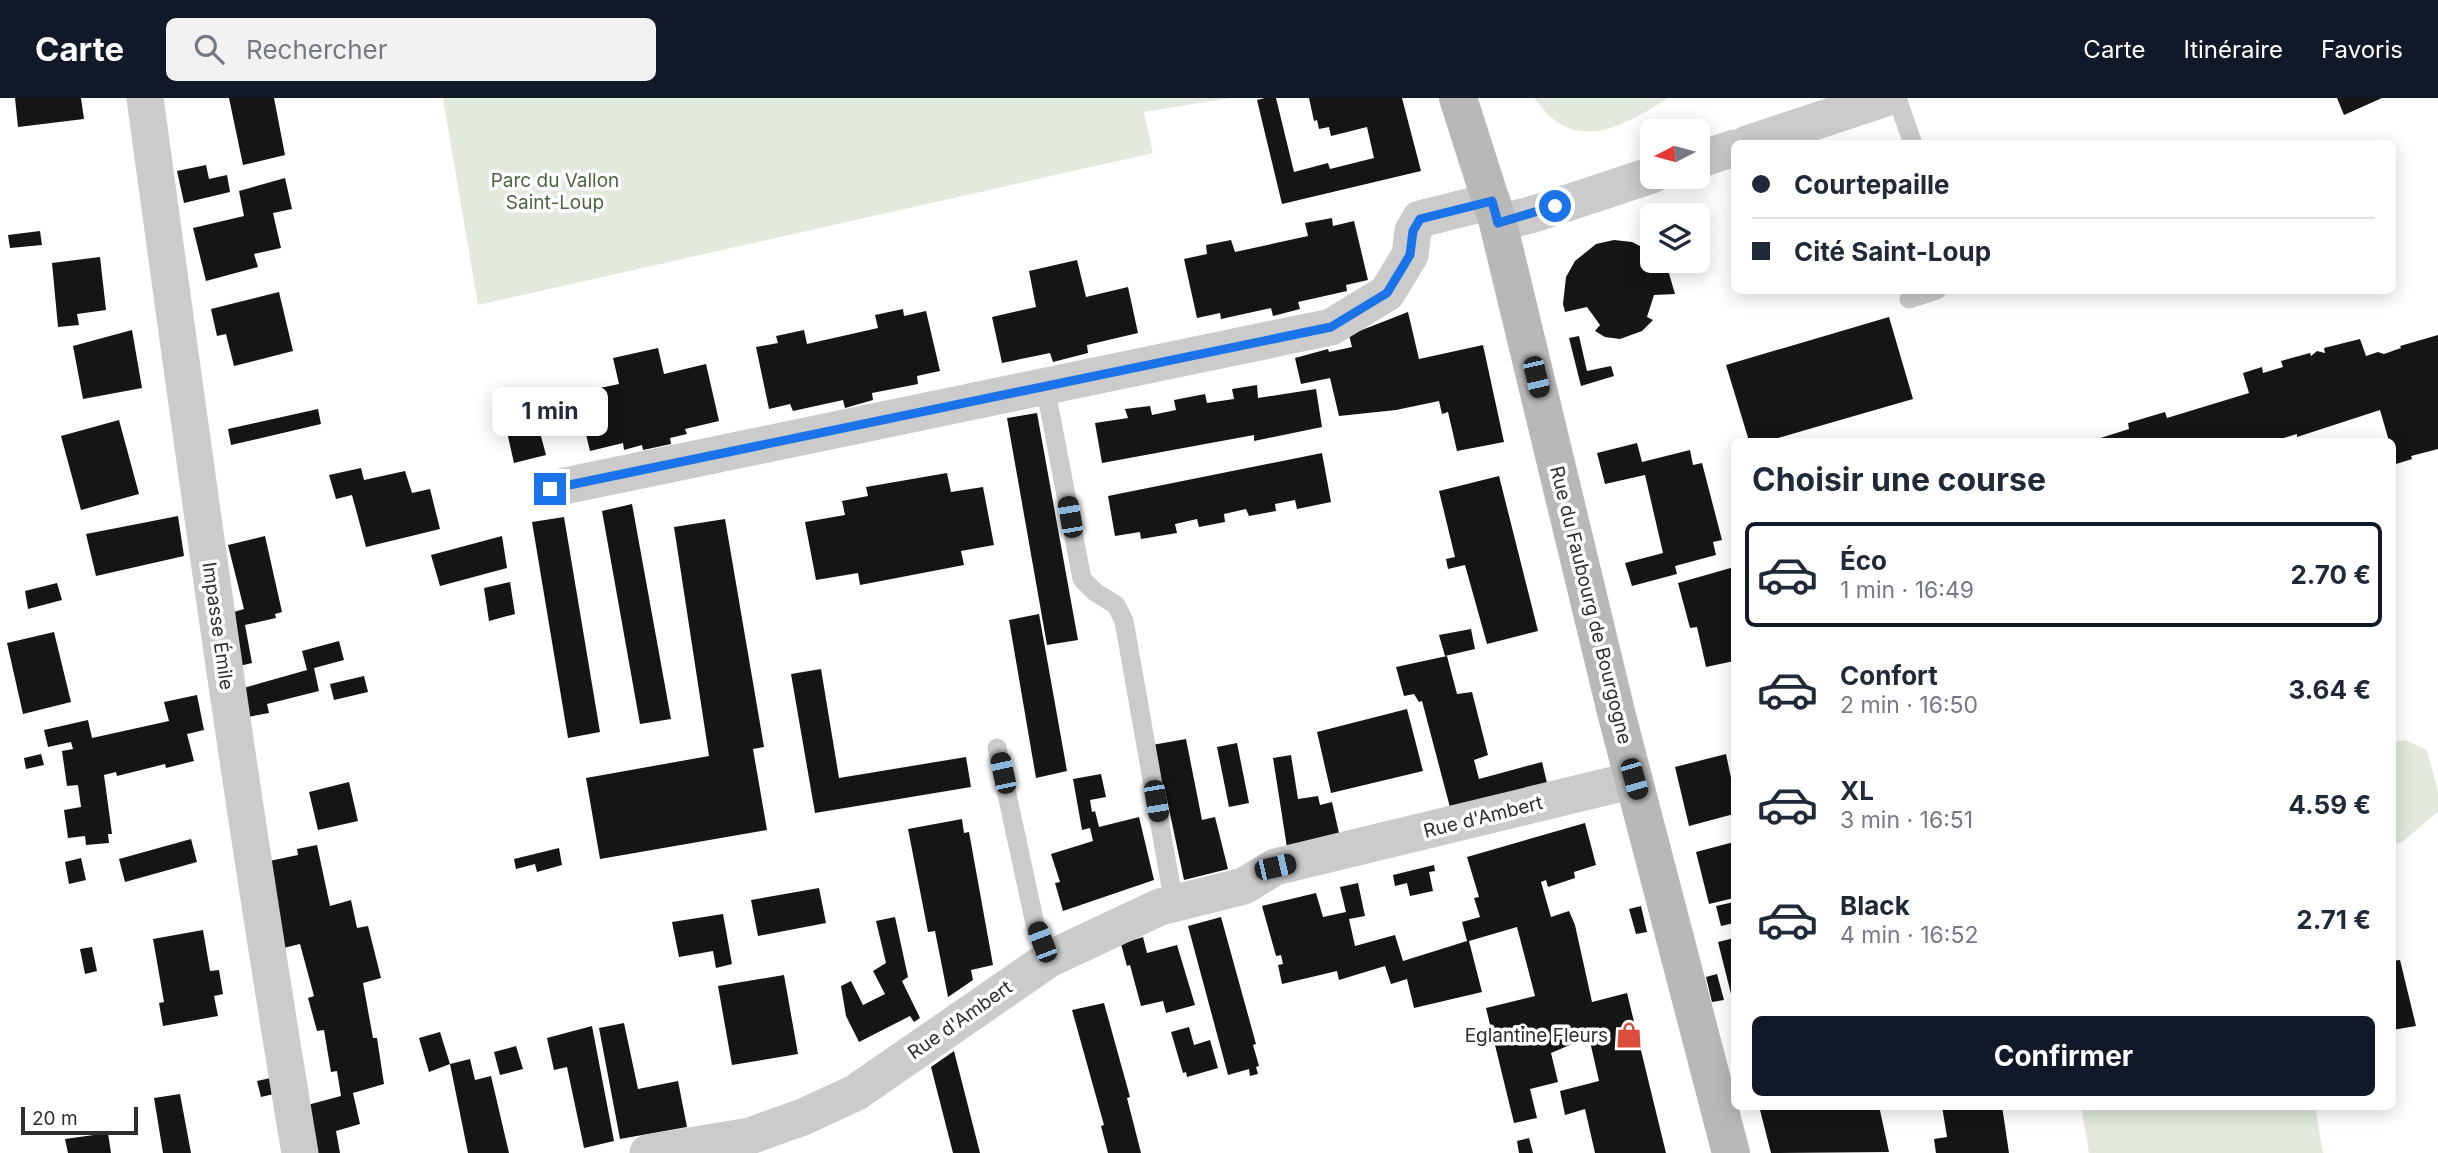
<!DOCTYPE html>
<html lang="fr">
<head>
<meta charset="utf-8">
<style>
  :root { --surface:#fff; --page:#f2f2f3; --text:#1f2937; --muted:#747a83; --line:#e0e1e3; --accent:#111827 }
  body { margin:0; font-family:Inter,sans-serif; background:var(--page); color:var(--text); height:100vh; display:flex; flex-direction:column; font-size:26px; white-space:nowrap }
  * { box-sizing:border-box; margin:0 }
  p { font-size:23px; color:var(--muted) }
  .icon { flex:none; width:38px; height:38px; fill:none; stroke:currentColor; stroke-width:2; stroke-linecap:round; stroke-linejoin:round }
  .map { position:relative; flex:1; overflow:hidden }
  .side { position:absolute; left:1731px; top:340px; width:665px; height:672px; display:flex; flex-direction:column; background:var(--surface); border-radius:10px; box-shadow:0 4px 18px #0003 }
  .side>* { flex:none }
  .hud { position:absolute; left:1731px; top:42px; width:665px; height:154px; border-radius:10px; box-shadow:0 4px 18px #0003; display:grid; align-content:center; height:154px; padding:0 21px; background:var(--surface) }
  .needle { width:46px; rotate:264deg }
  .buttons { position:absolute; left:1640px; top:21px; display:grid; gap:14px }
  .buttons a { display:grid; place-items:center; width:70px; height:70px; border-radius:10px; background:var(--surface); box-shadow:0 4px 18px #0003; font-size:35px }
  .scale { position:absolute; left:21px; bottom:18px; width:117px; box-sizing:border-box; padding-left:7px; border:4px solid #2e2e2e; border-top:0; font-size:19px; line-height:24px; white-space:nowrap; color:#2e2e2e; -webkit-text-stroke:5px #fff; paint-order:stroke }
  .end { position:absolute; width:32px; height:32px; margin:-16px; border:9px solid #1a73e8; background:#fff; box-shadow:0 0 0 4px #fff }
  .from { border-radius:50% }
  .bubble { position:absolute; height:49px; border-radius:10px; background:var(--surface); box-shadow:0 4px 18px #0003; font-size:23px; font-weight:700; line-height:49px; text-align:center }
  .car { position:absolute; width:21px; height:42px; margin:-21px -10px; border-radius:9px; box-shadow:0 0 5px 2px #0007; background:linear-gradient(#222 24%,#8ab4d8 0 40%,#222 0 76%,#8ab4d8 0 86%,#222 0) }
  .hud b { display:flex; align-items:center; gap:24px; height:66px; font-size:26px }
  .hud b+b { border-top:2px solid var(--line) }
  .hud i { width:18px; height:18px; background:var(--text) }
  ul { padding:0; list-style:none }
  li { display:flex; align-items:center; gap:21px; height:105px; margin:0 14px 10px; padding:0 7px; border:4px solid transparent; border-radius:10px }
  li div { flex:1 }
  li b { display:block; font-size:26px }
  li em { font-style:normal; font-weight:700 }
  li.current { border-color:var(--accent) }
  li>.icon { width:63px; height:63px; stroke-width:1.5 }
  h2 { padding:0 21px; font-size:32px; line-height:84px }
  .action { display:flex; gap:14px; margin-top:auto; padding:14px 21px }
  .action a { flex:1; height:80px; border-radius:10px; background:var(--accent); color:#fff; font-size:28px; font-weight:700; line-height:80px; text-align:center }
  header { display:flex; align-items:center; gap:42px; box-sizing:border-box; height:98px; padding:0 35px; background:var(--accent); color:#fff }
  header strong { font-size:33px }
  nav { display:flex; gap:38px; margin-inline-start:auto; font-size:24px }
  .search { width:490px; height:63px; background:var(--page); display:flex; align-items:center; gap:18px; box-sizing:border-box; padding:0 24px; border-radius:10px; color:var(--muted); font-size:26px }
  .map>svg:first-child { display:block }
  .green { fill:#e1eadd }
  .building { fill:#151515 }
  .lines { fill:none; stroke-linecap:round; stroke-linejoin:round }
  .lane { stroke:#cbcbcb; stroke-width:19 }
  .street { stroke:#cbcbcb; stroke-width:37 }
  .secondary { stroke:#b8b8b8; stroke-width:38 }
  .route { stroke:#1a73e8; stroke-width:9 }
  .labels { text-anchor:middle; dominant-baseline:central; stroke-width:7; stroke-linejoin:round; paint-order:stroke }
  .park-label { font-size:19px; fill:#49673e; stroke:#fff }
  .street-label { font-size:19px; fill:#2e2e2e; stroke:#fff }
  .poi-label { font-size:19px; fill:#2e2e2e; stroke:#fff; text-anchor:end }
</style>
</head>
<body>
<header>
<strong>Carte</strong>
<div class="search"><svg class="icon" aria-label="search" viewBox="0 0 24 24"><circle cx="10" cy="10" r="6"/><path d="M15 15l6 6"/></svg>Rechercher</div>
<nav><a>Carte</a><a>Itinéraire</a><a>Favoris</a></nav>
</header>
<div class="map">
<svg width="2438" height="1055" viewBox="0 0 2438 1055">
  <rect width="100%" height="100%" fill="#fff"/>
  <path class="green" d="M443 0H1231L1144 14 1153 55 478 207Z
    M1534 0H1669C1636 19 1595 49 1557 24 1548 18 1541 8 1534 0Z
    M2405 642 2427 652 2438 693V714L2402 744 2392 746V645Z
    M2081 1008H2315L2323 1055H2089Z"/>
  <path class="building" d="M15 0H81L84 21 18 29Z
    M229 0H274L285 57 243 67Z
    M1265 0H1276L1294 74 1328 65 1330 71 1374 60 1367 29 1331 38 1329 29 1319 31 1317 22 1314 23 1309 0H1402L1421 73 1282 106 1257 2Z
    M2337 0H2382L2344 17Z
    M206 67 209 81 227 77 230 94 184 105 177 73Z
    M285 80 292 111 273 115 281 150 254 156 258 169 206 183 193 130 244 118 239 93Z
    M1332 120 1333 128 1354 123 1368 182 1346 187 1347 193 1298 204 1300 211 1273 218 1271 210 1221 221 1220 215 1197 220 1184 161 1207 156 1206 147 1231 142 1235 154 1308 138 1305 125Z
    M40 133 42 147 10 150 8 137Z
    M1614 142 1632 144 1652 154V163H1662L1668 172 1675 196 1654 197 1647 219 1653 222 1642 233 1620 241 1605 239 1595 233 1600 227 1587 209 1565 214 1563 206 1566 179 1575 163 1596 146Z
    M100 159 106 212 77 216 79 227 58 229 52 165Z
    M1077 162 1086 199 1128 189 1138 235 1087 247 1088 255 1053 264 1050 255 1002 265 992 219 1036 209 1029 173Z
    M279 194 293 253 234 268 226 236 217 238 211 211Z
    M903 211 904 218 926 213 940 273 917 278 918 286 872 295 873 302 845 310 843 302 793 313 790 306 769 311 756 249 778 245 776 238 804 232 807 246 878 230 875 217Z
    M1408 214 1419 261 1483 247 1504 344 1457 353 1448 314 1442 316 1439 303 1396 312 1339 318 1330 280 1301 286 1295 260 1328 251 1329 254 1352 249 1349 237Z
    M1889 219 1913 301 1768 343H1749L1726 267Z
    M132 232 142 290 83 301 73 248Z
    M2438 237V351L2411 358 2412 361 2396 366 2392 343H2389L2380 312 2297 339V336L2273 343H2091L2129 331 2128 325 2165 314 2167 320 2249 295 2243 275 2262 269 2263 275 2283 269 2281 263 2310 255 2311 258 2317 253 2325 255 2324 250 2360 241 2366 258 2378 254 2384 256 2401 250 2400 248Z
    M1579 238 1587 273 1611 268 1614 278 1581 288 1569 240Z
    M658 250 664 276 706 266 719 323 685 331 687 336 670 340 671 346 643 352 642 347 624 352 623 345 590 353 576 295 619 286 613 260Z
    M1257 287 1258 300 1316 291 1322 329 1254 343V337L1102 365 1095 325 1128 320 1125 311 1150 308 1152 317 1176 312 1174 302 1205 296 1207 305 1234 301 1232 291Z
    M318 311 321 326 231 347 228 331Z
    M1037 315 1078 542 1047 547 1007 320Z
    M119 322 139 396 81 412 61 338Z
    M538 327 546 357 514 365 507 334Z
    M1637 345 1642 364 1690 352 1693 367 1702 365 1722 442 1713 444 1716 457 1675 468 1677 476 1632 488 1625 465 1663 455 1645 377 1605 386 1597 355Z
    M1322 355 1331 404 1297 411 1295 402 1275 406 1276 413 1249 418 1246 411 1224 416 1225 424 1199 429 1197 421 1175 426 1177 435 1141 441 1140 434 1115 438 1108 398Z
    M361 370 364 382 405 373 412 395 430 391 440 431 366 449 352 397 336 401 329 377Z
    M947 375 951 394 983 389 994 447 961 453 964 467 860 487 858 475 816 482 805 424 845 417 842 403 868 398 866 389Z
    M1499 378 1538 533 1487 546 1465 467 1448 471 1446 461 1455 459 1439 393Z
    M632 406 671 621 640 626 602 413Z
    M178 418 184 458 96 478 86 436Z
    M564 419 600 634 568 640 532 424Z
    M725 421 764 649 753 651 767 732 600 761 586 680 709 658 674 429Z
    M265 438 282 514 275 516 276 520 245 527 252 565 231 570 221 518 244 511 228 447Z
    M502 438 507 470 440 488 431 457Z
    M1734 469V563L1706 569 1697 529 1690 530 1678 485Z
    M510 484 515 516 489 523 484 490Z
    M57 485 62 502 28 511 25 493Z
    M1039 516 1067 673 1036 680 1009 522Z
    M1471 531 1475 551 1445 558 1439 537Z
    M54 534 71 604 23 616 7 545Z
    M339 543 344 562 314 570 319 593 267 606 269 615 237 621 233 593 307 572 302 553Z
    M1447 558 1457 596 1472 594 1488 657 1474 662 1479 681 1542 664 1548 689 1452 717 1422 603 1419 604 1414 596 1404 598 1396 569Z
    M821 571 839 680 966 659 971 689 815 715 791 576Z
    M364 578 368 594 334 602 330 586Z
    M197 597 204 632 187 636 194 663 166 670 165 666 117 678 116 674 104 677 112 736H108L109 745 86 747 85 738 68 740 64 712 81 709 78 687 67 688 62 653 73 651 71 644 48 649 44 632 88 622 92 640 169 623 164 604Z
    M1407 611 1423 673 1331 695 1317 634Z
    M1186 641 1202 722 1215 719 1228 771 1184 782 1165 692 1161 693 1152 647Z
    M1237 645 1249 705 1229 709 1217 649Z
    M41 656 44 667 26 671 24 660Z
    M1726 656 1734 694V716L1689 728 1675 669Z
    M1291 657 1298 701 1318 698 1320 707 1332 704 1341 744 1288 756 1273 660Z
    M1101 676 1106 699 1090 702 1092 714 1095 713 1099 729 1139 719 1154 782 1063 813 1055 785 1060 784 1051 756 1093 743 1090 730 1082 732 1073 681Z
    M349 684 358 723 318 732 309 694Z
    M962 721 964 735 969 734 993 867 971 872 973 882 948 899 935 833 928 834 908 731Z
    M1585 725 1596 767 1574 774 1575 780 1548 789 1546 782 1541 784 1551 819 1569 813 1575 827 1592 904 1627 895 1666 1055H1595L1585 1011 1565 1017 1560 993 1599 983 1589 939 1551 955 1558 984 1530 991 1537 1020 1514 1025 1486 910 1535 898 1517 829 1469 843 1482 894 1414 910 1407 881 1391 886 1385 868 1339 882 1337 873 1282 886 1278 867 1283 866 1281 857 1276 858 1262 808 1316 795 1323 819 1346 814 1340 789 1358 785 1365 818 1349 821 1355 848 1395 837 1403 863 1467 843 1462 824 1480 819 1474 800 1479 799 1467 759Z
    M191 741 197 764 125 784 119 761Z
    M1734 744V800L1709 806 1696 754Z
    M317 747 330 808 351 802 357 830 368 828 381 880 363 885 373 940H377L384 986 353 995 360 1026 336 1033 340 1055H307L300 1009 341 998 337 973 331 974 324 932 317 933 308 900 314 898 300 846 275 852 260 765 298 757 297 751Z
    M559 750 562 767 537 774 535 766 516 771 514 761Z
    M81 760 86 782 69 786 65 764Z
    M1434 767 1435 773 1429 774 1433 793 1410 798 1407 785 1395 788 1393 777Z
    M819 790 826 825 758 838 751 802Z
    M1734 804V825L1721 828 1716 808Z
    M1641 808 1647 834 1636 836 1629 811Z
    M723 816 732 866 716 870 713 853 679 859 672 824Z
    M895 819 908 879 902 883 920 920 914 924 910 918 859 944 846 918 841 888 851 883 863 907 885 896 873 873 886 865 876 823Z
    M1221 819 1256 946 1253 947 1259 968 1256 969 1258 976 1250 978 1249 971 1228 977 1188 828Z
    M203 832 210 873 219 872 223 896 214 898 218 918 163 928 159 905 164 904 153 841Z
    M1143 839 1147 855 1177 847 1195 907 1166 915 1163 903 1141 908 1130 867 1127 868 1121 846Z
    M1734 840V904H1733L1718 844Z
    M92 849 97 873 85 876 80 851Z
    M2400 862 2416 928 2392 932V863Z
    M1717 876 1724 902 1712 904 1706 879Z
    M784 877 798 956 732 967 718 888Z
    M1104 905 1130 999 1127 1000 1141 1055H1108L1101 1028 1104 1027 1072 912Z
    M624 925 638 991 678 983 687 1029 620 1041 599 930Z
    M592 928 614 1043 584 1050 567 969 554 972 547 940Z
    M1189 929 1194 947 1210 942 1218 970 1187 979 1186 974 1183 975 1171 934Z
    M440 934 450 966 429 974 419 940Z
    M516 948 523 971 500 977 494 954Z
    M954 953 980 1055H953L931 969Z
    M470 961 475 982 491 978 509 1055H468L450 966Z
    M275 979 278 995 261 999 257 983Z
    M180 996 191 1055H163L154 1000Z
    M1759 1008H1879L1889 1054 1771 1055Z
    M1942 1008H2002L2009 1055H1936L1934 1041 1947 1039Z
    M108 1035 111 1055H68L65 1041Z
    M1529 1040 1533 1055H1519L1517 1043Z"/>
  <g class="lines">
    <path class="lane" d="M1897 0 1913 46
      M1909 201 1937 192
      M1045 288 1082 481 1095 494 1116 507 1124 523 1174 806
      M997 650 1035 826 1049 861"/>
    <path class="street" d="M145 0C193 352 241 704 300 1055
      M1747 46 1886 0
      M1698 62 1734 50
      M1498 125 1534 116 1652 77
      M550 391 1331 229 1387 195 1410 157 1413 133 1420 121 1492 103
      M648 1055 750 1038 803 1019 855 995 1049 861 1160 809 1244 788 1275 769 1634 682"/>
    <path class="secondary" d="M1458 0 1498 125 1616 614 1731 1055"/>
  </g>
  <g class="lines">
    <path class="route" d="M550 391 1331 229 1387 195 1410 157 1413 133 1420 121 1492 103 1498 125 1555 108"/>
  </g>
  <defs>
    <g id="shop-bare" transform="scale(2.1)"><path d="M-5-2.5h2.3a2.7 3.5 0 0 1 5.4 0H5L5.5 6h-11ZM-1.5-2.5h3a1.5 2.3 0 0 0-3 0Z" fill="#d94f3c" stroke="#fff" stroke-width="2.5" paint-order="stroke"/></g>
  </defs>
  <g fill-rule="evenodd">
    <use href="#shop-bare" x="1629" y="937"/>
  </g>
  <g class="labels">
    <g class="park-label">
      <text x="555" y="82">Parc du Vallon<tspan x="555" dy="22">Saint-Loup</tspan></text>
    </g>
    <g class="street-label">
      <text transform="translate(1591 507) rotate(76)">Rue du Faubourg de Bourgogne</text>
      <text transform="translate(218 528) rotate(82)">Impasse Émile</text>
      <text transform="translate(1483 719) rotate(-14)">Rue d'Ambert</text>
      <text transform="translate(960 922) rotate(-35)">Rue d'Ambert</text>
    </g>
    <g class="poi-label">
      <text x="1608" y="937">Eglantine Fleurs</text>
    </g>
  </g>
</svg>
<div class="buttons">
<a><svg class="needle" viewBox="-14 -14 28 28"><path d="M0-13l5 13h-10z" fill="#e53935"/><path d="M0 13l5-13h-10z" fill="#747a83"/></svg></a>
<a><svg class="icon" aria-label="layers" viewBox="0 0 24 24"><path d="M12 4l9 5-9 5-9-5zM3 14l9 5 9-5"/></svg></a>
</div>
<div class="scale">20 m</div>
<i class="end from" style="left:1555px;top:108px"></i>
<i class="end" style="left:550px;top:391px"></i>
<div class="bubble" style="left:492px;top:289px;width:116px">1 min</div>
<i class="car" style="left:1536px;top:279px;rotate:167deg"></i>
<i class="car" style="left:1070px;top:419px;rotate:350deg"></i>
<i class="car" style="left:1003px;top:675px;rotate:348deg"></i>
<i class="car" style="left:1634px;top:681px;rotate:164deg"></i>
<i class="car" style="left:1156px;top:703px;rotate:170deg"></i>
<i class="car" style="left:1275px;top:769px;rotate:77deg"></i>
<i class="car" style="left:1042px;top:844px;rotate:339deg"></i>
<div class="hud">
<b><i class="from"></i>Courtepaille</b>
<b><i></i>Cité Saint-Loup</b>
</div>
<section class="side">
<h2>Choisir une course</h2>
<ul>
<li class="current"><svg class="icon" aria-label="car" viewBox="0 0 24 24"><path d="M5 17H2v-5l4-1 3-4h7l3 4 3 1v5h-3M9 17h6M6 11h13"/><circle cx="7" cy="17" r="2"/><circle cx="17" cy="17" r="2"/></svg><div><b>Éco</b><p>1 min · 16:49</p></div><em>2.70 €</em></li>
<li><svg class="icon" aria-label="car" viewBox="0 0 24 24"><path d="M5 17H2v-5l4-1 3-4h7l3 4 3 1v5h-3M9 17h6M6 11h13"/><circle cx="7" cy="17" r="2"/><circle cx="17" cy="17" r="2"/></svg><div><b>Confort</b><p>2 min · 16:50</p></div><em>3.64 €</em></li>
<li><svg class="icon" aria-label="car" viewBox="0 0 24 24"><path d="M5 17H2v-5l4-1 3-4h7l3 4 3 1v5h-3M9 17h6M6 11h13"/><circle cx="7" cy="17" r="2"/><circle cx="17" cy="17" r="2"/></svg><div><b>XL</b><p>3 min · 16:51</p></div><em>4.59 €</em></li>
<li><svg class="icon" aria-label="car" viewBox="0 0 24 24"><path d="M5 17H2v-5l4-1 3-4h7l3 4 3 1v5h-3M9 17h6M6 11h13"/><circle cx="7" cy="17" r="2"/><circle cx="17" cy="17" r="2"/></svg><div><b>Black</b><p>4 min · 16:52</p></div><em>2.71 €</em></li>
</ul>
<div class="action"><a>Confirmer</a></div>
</section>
</div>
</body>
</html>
